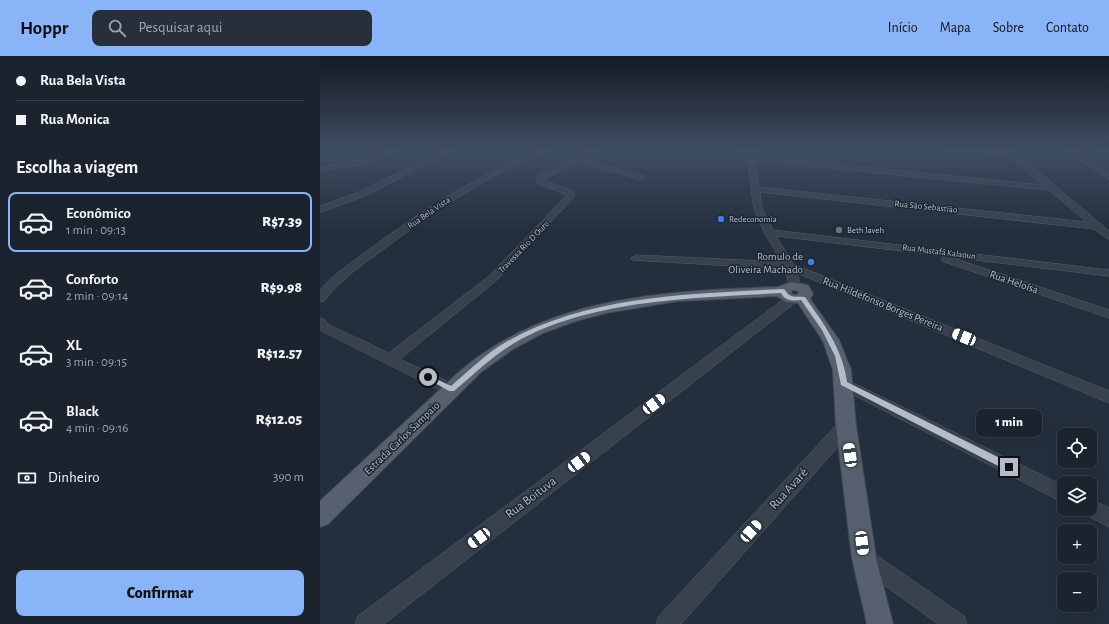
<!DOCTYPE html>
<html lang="pt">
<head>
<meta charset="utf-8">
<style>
  :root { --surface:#1b232e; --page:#282f3a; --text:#f1f3f6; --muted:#a0a4aa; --line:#39404a; --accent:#8ab4f8 }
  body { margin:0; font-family:"Alegreya Sans",sans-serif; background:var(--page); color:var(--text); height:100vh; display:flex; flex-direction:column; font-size:15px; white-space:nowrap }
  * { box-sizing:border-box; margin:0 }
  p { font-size:13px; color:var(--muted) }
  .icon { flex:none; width:22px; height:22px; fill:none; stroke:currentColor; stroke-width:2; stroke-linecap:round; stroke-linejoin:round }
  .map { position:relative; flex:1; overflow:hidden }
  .sheet { display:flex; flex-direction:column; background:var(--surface); width:320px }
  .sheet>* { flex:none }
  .hud { display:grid; align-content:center; height:88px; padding:0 16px; background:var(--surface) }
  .fabs { position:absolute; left:737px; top:372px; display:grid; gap:8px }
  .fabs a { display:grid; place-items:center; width:40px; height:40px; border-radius:8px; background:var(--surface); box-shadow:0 4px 16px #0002,0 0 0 1px var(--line); font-size:20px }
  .end { position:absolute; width:18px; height:18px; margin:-9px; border:5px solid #b4bcc9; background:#111; box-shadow:0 0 0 2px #111 }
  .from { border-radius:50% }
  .bubble { position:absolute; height:28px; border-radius:8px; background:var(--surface); box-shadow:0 4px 16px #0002,0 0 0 1px var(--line); font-size:13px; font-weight:800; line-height:28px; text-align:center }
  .car { position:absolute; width:12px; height:24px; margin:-12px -6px; border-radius:5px; box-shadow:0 0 3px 1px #0007; background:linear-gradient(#fff 24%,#345 0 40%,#fff 0 76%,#345 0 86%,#fff 0) }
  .hud b { display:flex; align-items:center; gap:14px; height:38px; font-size:15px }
  .hud b+b { border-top:1px solid var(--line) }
  .hud i { width:10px; height:10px; background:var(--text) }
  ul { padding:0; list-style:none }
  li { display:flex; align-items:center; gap:12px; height:60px; margin:0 8px 6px; padding:0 8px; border:2px solid transparent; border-radius:8px }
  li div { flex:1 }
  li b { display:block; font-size:15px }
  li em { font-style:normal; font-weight:800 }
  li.active { border-color:var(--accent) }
  li>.icon { width:36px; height:36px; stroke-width:1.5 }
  h2 { padding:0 16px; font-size:18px; line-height:48px }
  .pay { display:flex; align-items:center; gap:10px; height:44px; padding:0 16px; font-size:15px }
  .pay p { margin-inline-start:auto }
  .button { display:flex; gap:8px; margin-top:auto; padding:8px 16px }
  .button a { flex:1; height:46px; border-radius:8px; background:var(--accent); color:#111; font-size:16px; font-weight:800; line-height:46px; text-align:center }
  header { display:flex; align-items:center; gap:24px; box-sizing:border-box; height:56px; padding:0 20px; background:var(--accent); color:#111 }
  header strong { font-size:19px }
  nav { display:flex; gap:22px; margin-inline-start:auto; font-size:14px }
  .search { width:280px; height:36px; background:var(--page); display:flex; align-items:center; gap:10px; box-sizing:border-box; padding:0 14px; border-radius:8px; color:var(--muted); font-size:15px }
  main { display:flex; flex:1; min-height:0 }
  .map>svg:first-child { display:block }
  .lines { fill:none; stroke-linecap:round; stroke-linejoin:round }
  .minor-casing { stroke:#565f6c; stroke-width:1 }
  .major-casing { stroke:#414a57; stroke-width:2 }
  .minor { fill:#38414e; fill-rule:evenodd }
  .major { fill:#56606e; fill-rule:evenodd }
  .route { fill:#b4bcc9 }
  .shop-dot { fill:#3f7fe0; stroke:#1d2633; stroke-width:1.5 }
  .worship-dot { fill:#6b7280; stroke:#1d2633; stroke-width:1.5 }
  .labels { text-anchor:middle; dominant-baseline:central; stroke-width:3; stroke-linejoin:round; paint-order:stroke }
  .far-street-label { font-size:9px; fill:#b4bcc9; stroke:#1d2633 }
  .far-poi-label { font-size:9px; fill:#b4bcc9; stroke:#1d2633; text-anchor:start }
  .poi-label { font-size:11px; fill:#b4bcc9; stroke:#1d2633; text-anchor:end }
  .street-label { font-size:11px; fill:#b4bcc9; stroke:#1d2633 }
  .near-street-label { font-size:13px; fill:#b4bcc9; stroke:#1d2633 }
</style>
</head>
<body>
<header>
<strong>Hoppr</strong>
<div class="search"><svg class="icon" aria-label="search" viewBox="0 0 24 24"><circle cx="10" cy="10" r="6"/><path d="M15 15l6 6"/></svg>Pesquisar aqui</div>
<nav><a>Início</a><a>Mapa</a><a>Sobre</a><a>Contato</a></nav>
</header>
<main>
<section class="sheet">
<div class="hud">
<b><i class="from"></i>Rua Bela Vista</b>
<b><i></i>Rua Monica</b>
</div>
<h2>Escolha a viagem</h2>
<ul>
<li class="active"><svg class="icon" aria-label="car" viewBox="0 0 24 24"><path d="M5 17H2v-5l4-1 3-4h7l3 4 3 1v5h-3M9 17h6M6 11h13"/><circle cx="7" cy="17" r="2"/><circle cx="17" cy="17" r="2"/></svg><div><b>Econômico</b><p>1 min · 09:13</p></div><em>R$7.39</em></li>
<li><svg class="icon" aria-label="car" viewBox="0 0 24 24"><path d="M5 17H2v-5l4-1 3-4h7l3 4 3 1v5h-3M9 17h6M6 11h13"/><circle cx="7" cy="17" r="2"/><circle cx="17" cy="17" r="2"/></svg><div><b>Conforto</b><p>2 min · 09:14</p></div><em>R$9.98</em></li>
<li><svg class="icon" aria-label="car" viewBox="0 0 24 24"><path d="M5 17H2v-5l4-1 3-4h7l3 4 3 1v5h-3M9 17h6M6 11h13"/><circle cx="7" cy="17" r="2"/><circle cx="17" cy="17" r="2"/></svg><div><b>XL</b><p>3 min · 09:15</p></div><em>R$12.57</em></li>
<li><svg class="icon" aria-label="car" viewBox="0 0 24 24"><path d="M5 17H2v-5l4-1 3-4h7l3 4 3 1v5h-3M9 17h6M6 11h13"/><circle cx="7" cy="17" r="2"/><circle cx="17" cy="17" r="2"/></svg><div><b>Black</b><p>4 min · 09:16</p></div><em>R$12.05</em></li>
</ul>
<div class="pay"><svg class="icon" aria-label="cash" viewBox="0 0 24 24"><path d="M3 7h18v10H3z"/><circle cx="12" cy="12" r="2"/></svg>Dinheiro<p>390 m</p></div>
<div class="button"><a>Confirmar</a></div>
</section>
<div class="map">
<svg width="789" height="568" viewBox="0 0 789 568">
  <rect width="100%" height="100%" fill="#242f3e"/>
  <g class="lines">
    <g class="minor-casing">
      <path id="minor" d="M75 93H86L46 108 0 115V111L18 108 20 104 0 105V101L26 100 30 102 26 106 42 104Z
        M128 93H137L43 141 0 156V150L37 137Z
        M224 93H234L185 114 162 127 117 154 34 215 15 232 4 245 0 246V234C15 216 36 204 54 190 107 151 162 116 224 93Z
        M275 93H284L264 104 325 120 326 122 322 124 257 107 224 123 228 126 254 135V141L177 224 80 303 137 330 139 334 137 338 132 340 127 338 0 274V262L4 263 9 269 69 297 169 220 246 140V138L218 128 216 122 217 120Z
        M410 93H437L435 100 723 129 689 100 629 95 626 93 683 95 682 93H690L695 96 789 175V183L786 182 774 173 440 136 442 153 453 174 789 214V220L630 201 789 254V262L622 205 621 203 624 200 456 180 473 208 789 335V347L477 217 481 230 479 232H471L464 213 312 204 311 202 316 199 462 206 444 176 434 153 427 102 428 98ZM435 105 729 134 767 166 439 131Z
        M744 93H752L789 117V123Z
        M773 93 789 94V98L774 94Z
        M472 239 476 240 478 243 476 246 64 568H35L38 560 468 240Z
        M523 322 744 430V447L518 331 516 327 518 323Z
        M526 363 532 365 534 370 532 375 361 568H336L339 560 520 365Z
        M770 443 789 452V471L764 458 761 453H770Z
        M545 493 552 496 644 560 647 568H618L538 510 535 503 538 496Z"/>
    </g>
    <g class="major-casing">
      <path id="major" d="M471 226 488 229 493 238 490 243 519 284 531 314 536 370 556 502 573 568H547L532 502 516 370 513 314 503 285 478 247 466 246 457 240 358 245 286 257 256 265 223 277 193 293 161 316 8 468 0 471V445L139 316C227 240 347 235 458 231ZM473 234 478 235 479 238 474 239 470 237Z"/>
    </g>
    <use href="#minor" class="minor"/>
    <use href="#major" class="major"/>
  </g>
  <linearGradient id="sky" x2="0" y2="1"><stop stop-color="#141a22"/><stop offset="0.54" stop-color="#3f4d63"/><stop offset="1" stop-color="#3f4d63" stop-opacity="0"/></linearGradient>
  <rect width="789" height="173" fill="url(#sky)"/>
  <path class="route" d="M463 233 465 234C470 243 476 240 485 241 503 267 523 293 527 326L692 408 693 411 692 414H686L521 329 515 300 502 274 481 244C473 245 465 245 461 237 375 242 263 243 188 291 168 304 152 320 134 335H129L104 321 108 319 131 330C149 315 165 298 186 286 269 239 370 238 463 233Z"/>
  <g class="shop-dot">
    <circle cx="401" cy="163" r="4"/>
    <circle cx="491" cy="206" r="4"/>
  </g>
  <circle class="worship-dot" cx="519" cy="174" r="4"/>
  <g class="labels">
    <g class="far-street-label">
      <text transform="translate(606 151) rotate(6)">Rua São Sebastião</text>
      <text transform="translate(109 157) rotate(-34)">Rua Bela Vista</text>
      <text transform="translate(204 191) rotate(-46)">Travessa Rio D Ouro</text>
      <text transform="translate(619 196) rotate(7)">Rua Mustafá Kalaoun</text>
    </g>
    <g class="far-poi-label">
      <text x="409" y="163">Redeconomia</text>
      <text x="527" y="174">Beth Javeh</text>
    </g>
    <g class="poi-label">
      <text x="483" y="200">Romulo de<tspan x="483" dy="13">Oliveira Machado</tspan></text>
    </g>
    <g class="street-label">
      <text transform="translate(694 226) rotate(19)">Rua Heloísa</text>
      <text transform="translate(563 248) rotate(22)">Rua Hildefonso Borges Pereira</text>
      <text transform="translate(82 382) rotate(-44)">Estrada Carlos Sampaio</text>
    </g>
    <g class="near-street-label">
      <text transform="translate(469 433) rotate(-48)">Rua Avaré</text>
      <text transform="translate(211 442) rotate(-37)">Rua Boituva</text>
    </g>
  </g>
</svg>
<div class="fabs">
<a><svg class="icon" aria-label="locate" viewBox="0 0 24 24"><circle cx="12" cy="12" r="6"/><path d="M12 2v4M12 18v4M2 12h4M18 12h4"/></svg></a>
<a><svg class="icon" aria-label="layers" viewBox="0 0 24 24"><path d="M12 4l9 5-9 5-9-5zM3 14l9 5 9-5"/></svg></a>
<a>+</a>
<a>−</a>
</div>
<i class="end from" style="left:108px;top:321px"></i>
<i class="end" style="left:689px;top:411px"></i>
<div class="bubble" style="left:656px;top:353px;width:66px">1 min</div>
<i class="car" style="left:644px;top:281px;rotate:292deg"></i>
<i class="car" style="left:334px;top:348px;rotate:53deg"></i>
<i class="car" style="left:530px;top:399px;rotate:352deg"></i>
<i class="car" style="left:259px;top:406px;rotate:53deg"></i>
<i class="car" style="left:431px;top:475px;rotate:42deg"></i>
<i class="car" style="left:159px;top:482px;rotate:233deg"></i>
<i class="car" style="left:542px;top:487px;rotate:173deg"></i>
</div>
</main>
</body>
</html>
